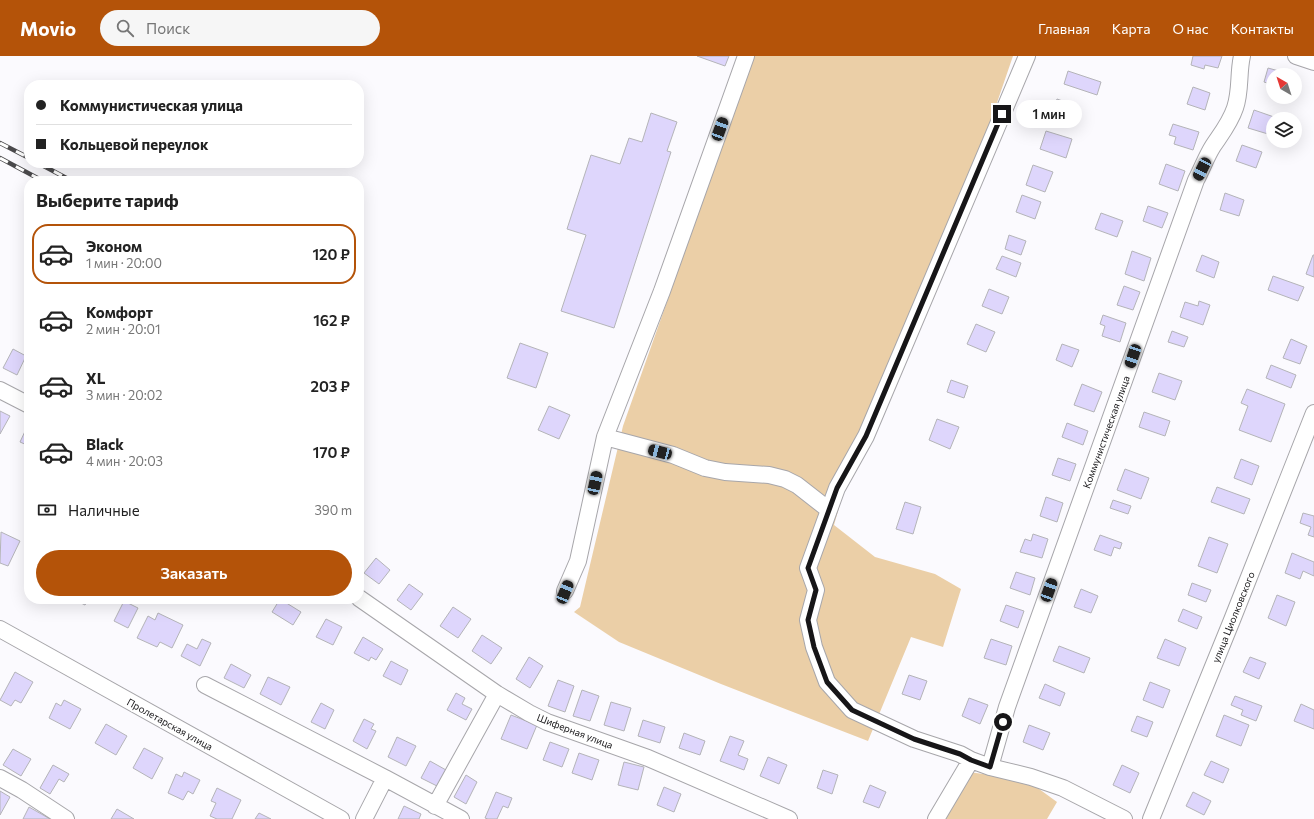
<!DOCTYPE html>
<html lang="ru">
<head>
<meta charset="utf-8">
<style>
  :root { --surface:#fff; --page:#f6f6f6; --text:#222; --muted:#767676; --line:#e0e0e0; --accent:#b45309 }
  body { margin:0; font-family:Commissioner,sans-serif; background:var(--page); color:var(--text); height:100vh; display:flex; flex-direction:column; font-size:15px; white-space:nowrap }
  * { box-sizing:border-box; margin:0 }
  p { font-size:13px; color:var(--muted) }
  .icon { flex:none; width:22px; height:22px; fill:none; stroke:currentColor; stroke-width:2; stroke-linecap:round; stroke-linejoin:round }
  .map { position:relative; flex:1; overflow:hidden }
  .sheet { position:absolute; left:24px; top:120px; width:340px; height:428px; display:flex; flex-direction:column; background:var(--surface); border-radius:16px; box-shadow:0 4px 16px #0002 }
  .sheet>* { flex:none }
  .hud { position:absolute; left:24px; top:24px; width:340px; height:88px; border-radius:16px; box-shadow:0 4px 16px #0002; display:grid; align-content:center; height:88px; padding:0 12px; background:var(--surface) }
  .needle { width:26px; rotate:321deg }
  .tools { position:absolute; left:1266px; top:12px; display:grid; gap:8px }
  .tools a { display:grid; place-items:center; width:36px; height:36px; border-radius:50%; background:var(--surface); box-shadow:0 4px 16px #0002; font-size:20px }
  .end { position:absolute; width:18px; height:18px; margin:-9px; border:5px solid #171618; background:#fff; box-shadow:0 0 0 2px #fff }
  .from { border-radius:50% }
  .bubble { position:absolute; height:28px; border-radius:14px; background:var(--surface); box-shadow:0 4px 16px #0002; font-size:13px; font-weight:600; line-height:28px; text-align:center }
  .car { position:absolute; width:12px; height:24px; margin:-12px -6px; border-radius:5px; box-shadow:0 0 3px 1px #0007; background:linear-gradient(#222 24%,#8ab4d8 0 40%,#222 0 76%,#8ab4d8 0 86%,#222 0) }
  .hud b { display:flex; align-items:center; gap:14px; height:38px; font-size:15px }
  .hud b+b { border-top:1px solid var(--line) }
  .hud i { width:10px; height:10px; background:var(--text) }
  ul { padding:0; list-style:none }
  li { display:flex; align-items:center; gap:12px; height:60px; margin:0 8px 6px; padding:0 4px; border:2px solid transparent; border-radius:16px }
  li div { flex:1 }
  li b { display:block; font-size:15px }
  li em { font-style:normal; font-weight:600 }
  li.active { border-color:var(--accent) }
  li>.icon { width:36px; height:36px; stroke-width:1.5 }
  h2 { padding:0 12px; font-size:18px; line-height:48px }
  .pay { display:flex; align-items:center; gap:10px; height:44px; padding:0 12px; font-size:15px }
  .pay p { margin-inline-start:auto }
  .action { display:flex; gap:8px; margin-top:auto; padding:8px 12px }
  .action a { flex:1; height:46px; border-radius:24px; background:var(--accent); color:#fff; font-size:16px; font-weight:600; line-height:46px; text-align:center }
  header { display:flex; align-items:center; gap:24px; box-sizing:border-box; height:56px; padding:0 20px; background:var(--accent); color:#fff }
  header strong { font-size:19px }
  nav { display:flex; gap:22px; margin-inline-start:auto; font-size:14px }
  .search { width:280px; height:36px; background:var(--page); display:flex; align-items:center; gap:10px; box-sizing:border-box; padding:0 14px; border-radius:22px; color:var(--muted); font-size:15px }
  .map>svg:first-child { display:block }
  .green { fill:#ebcfa7 }
  .building { fill:#ded6fc; stroke:#b4b4b8 }
  .lines { fill:none; stroke-linecap:round; stroke-linejoin:round }
  .street-casing { stroke:#a7a6aa; stroke-width:18 }
  .street { stroke:#fff; stroke-width:16 }
  .rail-casing { stroke:#4b4a4c; stroke-width:4.5 }
  .rail { stroke:#fff; stroke-width:3; stroke-dasharray:9; stroke-linecap:butt }
  .route { stroke:#171618; stroke-width:5 }
  .labels { text-anchor:middle; dominant-baseline:central; stroke-width:3.5; stroke-linejoin:round; paint-order:stroke }
  .street-label { font-size:10px; fill:#171618; stroke:#fff }
</style>
</head>
<body>
<header>
<strong>Movio</strong>
<div class="search"><svg class="icon" aria-label="search" viewBox="0 0 24 24"><circle cx="10" cy="10" r="6"/><path d="M15 15l6 6"/></svg>Поиск</div>
<nav><a>Главная</a><a>Карта</a><a>О нас</a><a>Контакты</a></nav>
</header>
<div class="map">
<svg width="1314" height="763" viewBox="0 0 1314 763">
  <rect width="100%" height="100%" fill="#fbfafe"/>
  <path class="green" d="M754 0H1013L990 67 912 262 863 367 834 469 875 501 935 518 961 533 943 591 911 581 868 685 721 628 619 586 574 556 580 551 623 370Z
    M969 716 1004 721 1035 730 1057 746 1047 763H943Z"/>
  <path class="building" d="M697 0H729L725 10Z
    M1193 0H1222L1218 12 1205 9 1204 13 1191 9Z
    M1268 12 1286 17 1285 19H1273V29L1264 26Z
    M1068 15 1101 26 1097 39 1064 28Z
    M1193 31 1210 37 1205 54 1187 48Z
    M1057 43 1076 50 1071 64 1052 56Z
    M1254 54 1274 61 1268 78 1248 72Z
    M651 57 677 66 667 95 671 96 614 272 561 255 586 179 567 173 591 99 620 108 629 82 642 86Z
    M1173 68 1199 76 1193 94 1174 88 1176 81 1169 79Z
    M1046 75 1072 83 1066 102 1040 93Z
    M1242 89 1262 96 1256 112 1236 105Z
    M1166 108 1185 115 1178 135 1159 128Z
    M1033 109 1053 116 1045 136 1026 129Z
    M1225 137 1244 144 1239 160 1220 154Z
    M1022 139 1041 146 1035 163 1016 156Z
    M1148 150 1168 157 1162 172 1143 165Z
    M1101 157 1123 165 1117 181 1095 173Z
    M1009 179 1026 185 1021 199 1005 193Z
    M1132 195 1151 202 1144 225 1125 218Z
    M1202 199 1219 206 1214 222 1196 215Z
    M1313 199H1314V221L1306 218Z
    M1002 200 1021 207 1016 221 996 213Z
    M1273 220 1304 231 1298 245 1268 234Z
    M1124 230 1140 236 1133 254 1117 249Z
    M989 233 1009 241 1002 258 982 250Z
    M1199 245 1210 249 1203 269 1180 261 1185 246 1198 250Z
    M1103 259 1126 267 1120 286 1102 280 1105 270 1100 268Z
    M976 268 995 276 986 296 967 288Z
    M1172 275 1188 281 1184 291 1168 286Z
    M1291 283 1307 290 1300 308 1283 302Z
    M520 287 548 297 536 332 507 322Z
    M1062 288 1079 294 1072 311 1056 304Z
    M13 293 26 300 17 319 3 312Z
    M1271 309 1296 319 1291 332 1266 322Z
    M1159 317 1182 325 1175 344 1152 336Z
    M951 324 968 330 964 342 947 336Z
    M1082 328 1102 336 1094 356 1074 349Z
    M1247 333 1285 348 1271 386 1239 374 1248 350 1241 347Z
    M549 350 570 359 559 383 538 374Z
    M0 355 10 360 0 378Z
    M1144 356 1170 365 1165 380 1139 371Z
    M937 363 959 371 950 393 929 384Z
    M1067 367 1088 375 1083 389 1062 381Z
    M27 371H29V390L20 386Z
    M1058 402 1076 408 1070 425 1052 419Z
    M1241 403 1259 410 1252 429 1234 422Z
    M1125 413 1149 422 1141 443 1117 434Z
    M1217 431 1250 443 1244 458 1211 446Z
    M1046 441 1063 447 1057 466 1040 460Z
    M1113 444 1131 450 1128 458 1110 452Z
    M905 446 921 451 913 478 896 473Z
    M1303 457 1314 460V481L1308 479 1311 471 1300 467Z
    M1 476 20 485 8 510 0 507Z
    M1033 478 1048 483 1042 502 1020 496 1025 483 1031 485Z
    M1100 479 1122 487 1120 493 1114 491 1111 500 1094 494Z
    M1209 481 1228 488 1217 517 1198 510Z
    M1292 497 1314 506V520L1303 515 1300 523 1285 517Z
    M376 502 390 514 379 528 364 517Z
    M1016 516 1035 522 1030 539 1010 532Z
    M1192 527 1211 534 1206 546 1188 539Z
    M409 528 423 538 411 554 397 544Z
    M1081 533 1098 540 1091 557 1074 551Z
    M1277 539 1295 546 1286 570 1268 562Z
    M73 543H89L85 549Z
    M280 543 301 556 293 569 272 556Z
    M124 545 138 552 128 572 114 565Z
    M1006 549 1024 555 1018 572 1000 565Z
    M453 551 471 563 458 582 440 570Z
    M1183 553 1202 561 1197 573 1178 565Z
    M158 557 183 569 172 592 160 586 157 591 137 582 148 560 155 564Z
    M326 563 342 571 333 589 316 581Z
    M482 579 502 592 491 608 472 595Z
    M363 581 383 593 376 604 371 601 369 605 354 597Z
    M202 583 211 587 200 610 181 600 187 588 197 593Z
    M991 583 1012 590 1006 609 984 602Z
    M1165 583 1186 592 1179 610 1157 602Z
    M1059 590 1090 602 1084 617 1053 605Z
    M529 601 543 610 530 632 516 623Z
    M1250 601 1266 607 1259 623 1243 616Z
    M391 605 408 614 401 629 383 620Z
    M231 608 251 619 244 632 224 622Z
    M15 616 33 626 21 647 15 644 11 650 0 644Z
    M909 619 927 625 920 644 902 638Z
    M268 621 290 631 281 649 260 638Z
    M558 624 574 630 565 656 548 650Z
    M1150 626 1170 634 1163 652 1143 644Z
    M1045 628 1065 637 1060 650 1039 642Z
    M582 634 599 640 590 665 573 660Z
    M456 637 465 642 462 648 472 653 466 664 447 654Z
    M1235 640 1262 650 1256 665 1241 659 1243 654 1231 649Z
    M969 642 988 649 980 668 962 660Z
    M64 644 81 653 70 673 49 662 56 647 61 650Z
    M611 646 631 652 624 675 604 669Z
    M321 647 334 654 325 673 311 666Z
    M1301 648 1314 654V673L1294 665Z
    M511 659 537 669 527 693 501 683Z
    M1224 659 1249 669 1241 690 1216 680Z
    M1137 660 1153 666 1147 681 1131 675Z
    M364 663 374 668 371 673 376 675 367 693 353 685Z
    M643 664 665 671 660 687 638 680Z
    M106 668 127 680 116 699 95 687Z
    M1029 669 1050 677 1043 694 1023 686Z
    M684 677 705 685 700 699 679 692Z
    M730 680 744 685 738 699 748 703 744 714 720 705Z
    M397 681 416 690 406 710 388 701Z
    M550 686 569 693 562 711 543 704Z
    M144 692 163 702 152 723 133 712Z
    M13 693 31 703 21 720 3 709Z
    M579 697 599 704 592 724 572 717Z
    M768 701 787 709 779 728 760 720Z
    M430 705 446 714 437 730 421 722Z
    M1211 705 1229 713 1223 727 1204 719Z
    M624 706 644 711 638 734 618 729Z
    M53 709 69 718 64 726 59 723 50 738 40 732Z
    M1122 709 1139 717 1130 737 1113 729Z
    M823 714 838 719 832 738 817 732Z
    M184 716 200 724 193 738 188 735 183 744 168 737 176 718 182 721Z
    M466 719 477 726 466 748 454 741Z
    M870 729 886 736 879 752 863 746Z
    M664 731 681 738 674 756 657 749Z
    M217 732 241 744 232 763H217L210 760 216 747 211 745Z
    M0 735 10 741 0 759Z
    M496 736 512 742 508 752 503 750 497 763H488L485 762Z
    M1193 736 1211 745 1204 759 1186 750Z
    M404 750 421 758 419 763H398Z
    M29 751 50 763H23Z
    M117 753 134 763H111Z
    M259 757 271 763H255Z"/>
  <g class="lines">
    <g class="street-casing">
      <path id="street" d="M1027 0 866 380 837 432 808 512 816 534 808 564 814 591 827 626 852 654 914 683 960 698 971 704 990 711 1031 721 1063 732 1124 763
        M1296 0 1314 6
        M0 334 29 349
        M605 381 673 399 705 412 725 416 769 419 785 423 797 429 829 454
        M565 535 578 505 605 381 662 235 746 0
        M359 542 497 638 529 657 547 666 648 702 789 763
        M0 573 341 763
        M205 629 385 722
        M990 711 1007 651 1196 124C1202 113 1206 101 1213 90 1221 78 1230 67 1235 52 1241 35 1238 17 1242 0
        M0 722 22 734 66 763
        M435 750 497 638
        M364 763 385 722 461 763
        M936 763 971 704
        M1151 763 1232 564 1314 357"/>
    </g>
    <use href="#street" class="street"/>
    <g class="rail-casing">
      <path id="rail" d="M0 87 29 102
        M0 102 43 125
        M38 107 72 125"/>
    </g>
    <use href="#rail" class="rail"/>
  </g>
  <g class="lines">
    <path class="route" d="M1002 58 866 380 837 432 808 512 816 534 808 564 814 591 827 626 852 654 914 683 960 698 971 704 990 711 1003 666"/>
  </g>
  <g class="labels">
    <g class="street-label">
      <text transform="translate(1106 376) rotate(-70)">Коммунистическая улица</text>
      <text transform="translate(1233 561) rotate(-68)">улица Циолковского</text>
      <text transform="translate(170 668) rotate(29)">Пролетарская улица</text>
      <text transform="translate(575 675) rotate(21)">Шиферная улица</text>
    </g>
  </g>
</svg>
<div class="tools">
<a><svg class="needle" viewBox="-14 -14 28 28"><path d="M0-13l5 13h-10z" fill="#e53935"/><path d="M0 13l5-13h-10z" fill="#767676"/></svg></a>
<a><svg class="icon" aria-label="layers" viewBox="0 0 24 24"><path d="M12 4l9 5-9 5-9-5zM3 14l9 5 9-5"/></svg></a>
</div>
<i class="end from" style="left:1003px;top:666px"></i>
<i class="end" style="left:1002px;top:58px"></i>
<div class="bubble" style="left:1016px;top:44px;width:66px">1 мин</div>
<i class="car" style="left:720px;top:73px;rotate:20deg"></i>
<i class="car" style="left:1202px;top:113px;rotate:207deg"></i>
<i class="car" style="left:1133px;top:300px;rotate:199deg"></i>
<i class="car" style="left:660px;top:396px;rotate:285deg"></i>
<i class="car" style="left:595px;top:427px;rotate:12deg"></i>
<i class="car" style="left:1049px;top:534px;rotate:20deg"></i>
<i class="car" style="left:565px;top:536px;rotate:22deg"></i>
<div class="hud">
<b><i class="from"></i>Коммунистическая улица</b>
<b><i></i>Кольцевой переулок</b>
</div>
<section class="sheet">
<h2>Выберите тариф</h2>
<ul>
<li class="active"><svg class="icon" aria-label="car" viewBox="0 0 24 24"><path d="M5 17H2v-5l4-1 3-4h7l3 4 3 1v5h-3M9 17h6M6 11h13"/><circle cx="7" cy="17" r="2"/><circle cx="17" cy="17" r="2"/></svg><div><b>Эконом</b><p>1 мин · 20:00</p></div><em>120 ₽</em></li>
<li><svg class="icon" aria-label="car" viewBox="0 0 24 24"><path d="M5 17H2v-5l4-1 3-4h7l3 4 3 1v5h-3M9 17h6M6 11h13"/><circle cx="7" cy="17" r="2"/><circle cx="17" cy="17" r="2"/></svg><div><b>Комфорт</b><p>2 мин · 20:01</p></div><em>162 ₽</em></li>
<li><svg class="icon" aria-label="car" viewBox="0 0 24 24"><path d="M5 17H2v-5l4-1 3-4h7l3 4 3 1v5h-3M9 17h6M6 11h13"/><circle cx="7" cy="17" r="2"/><circle cx="17" cy="17" r="2"/></svg><div><b>XL</b><p>3 мин · 20:02</p></div><em>203 ₽</em></li>
<li><svg class="icon" aria-label="car" viewBox="0 0 24 24"><path d="M5 17H2v-5l4-1 3-4h7l3 4 3 1v5h-3M9 17h6M6 11h13"/><circle cx="7" cy="17" r="2"/><circle cx="17" cy="17" r="2"/></svg><div><b>Black</b><p>4 мин · 20:03</p></div><em>170 ₽</em></li>
</ul>
<div class="pay"><svg class="icon" aria-label="cash" viewBox="0 0 24 24"><path d="M3 7h18v10H3z"/><circle cx="12" cy="12" r="2"/></svg>Наличные<p>390 m</p></div>
<div class="action"><a>Заказать</a></div>
</section>
</div>
</body>
</html>
